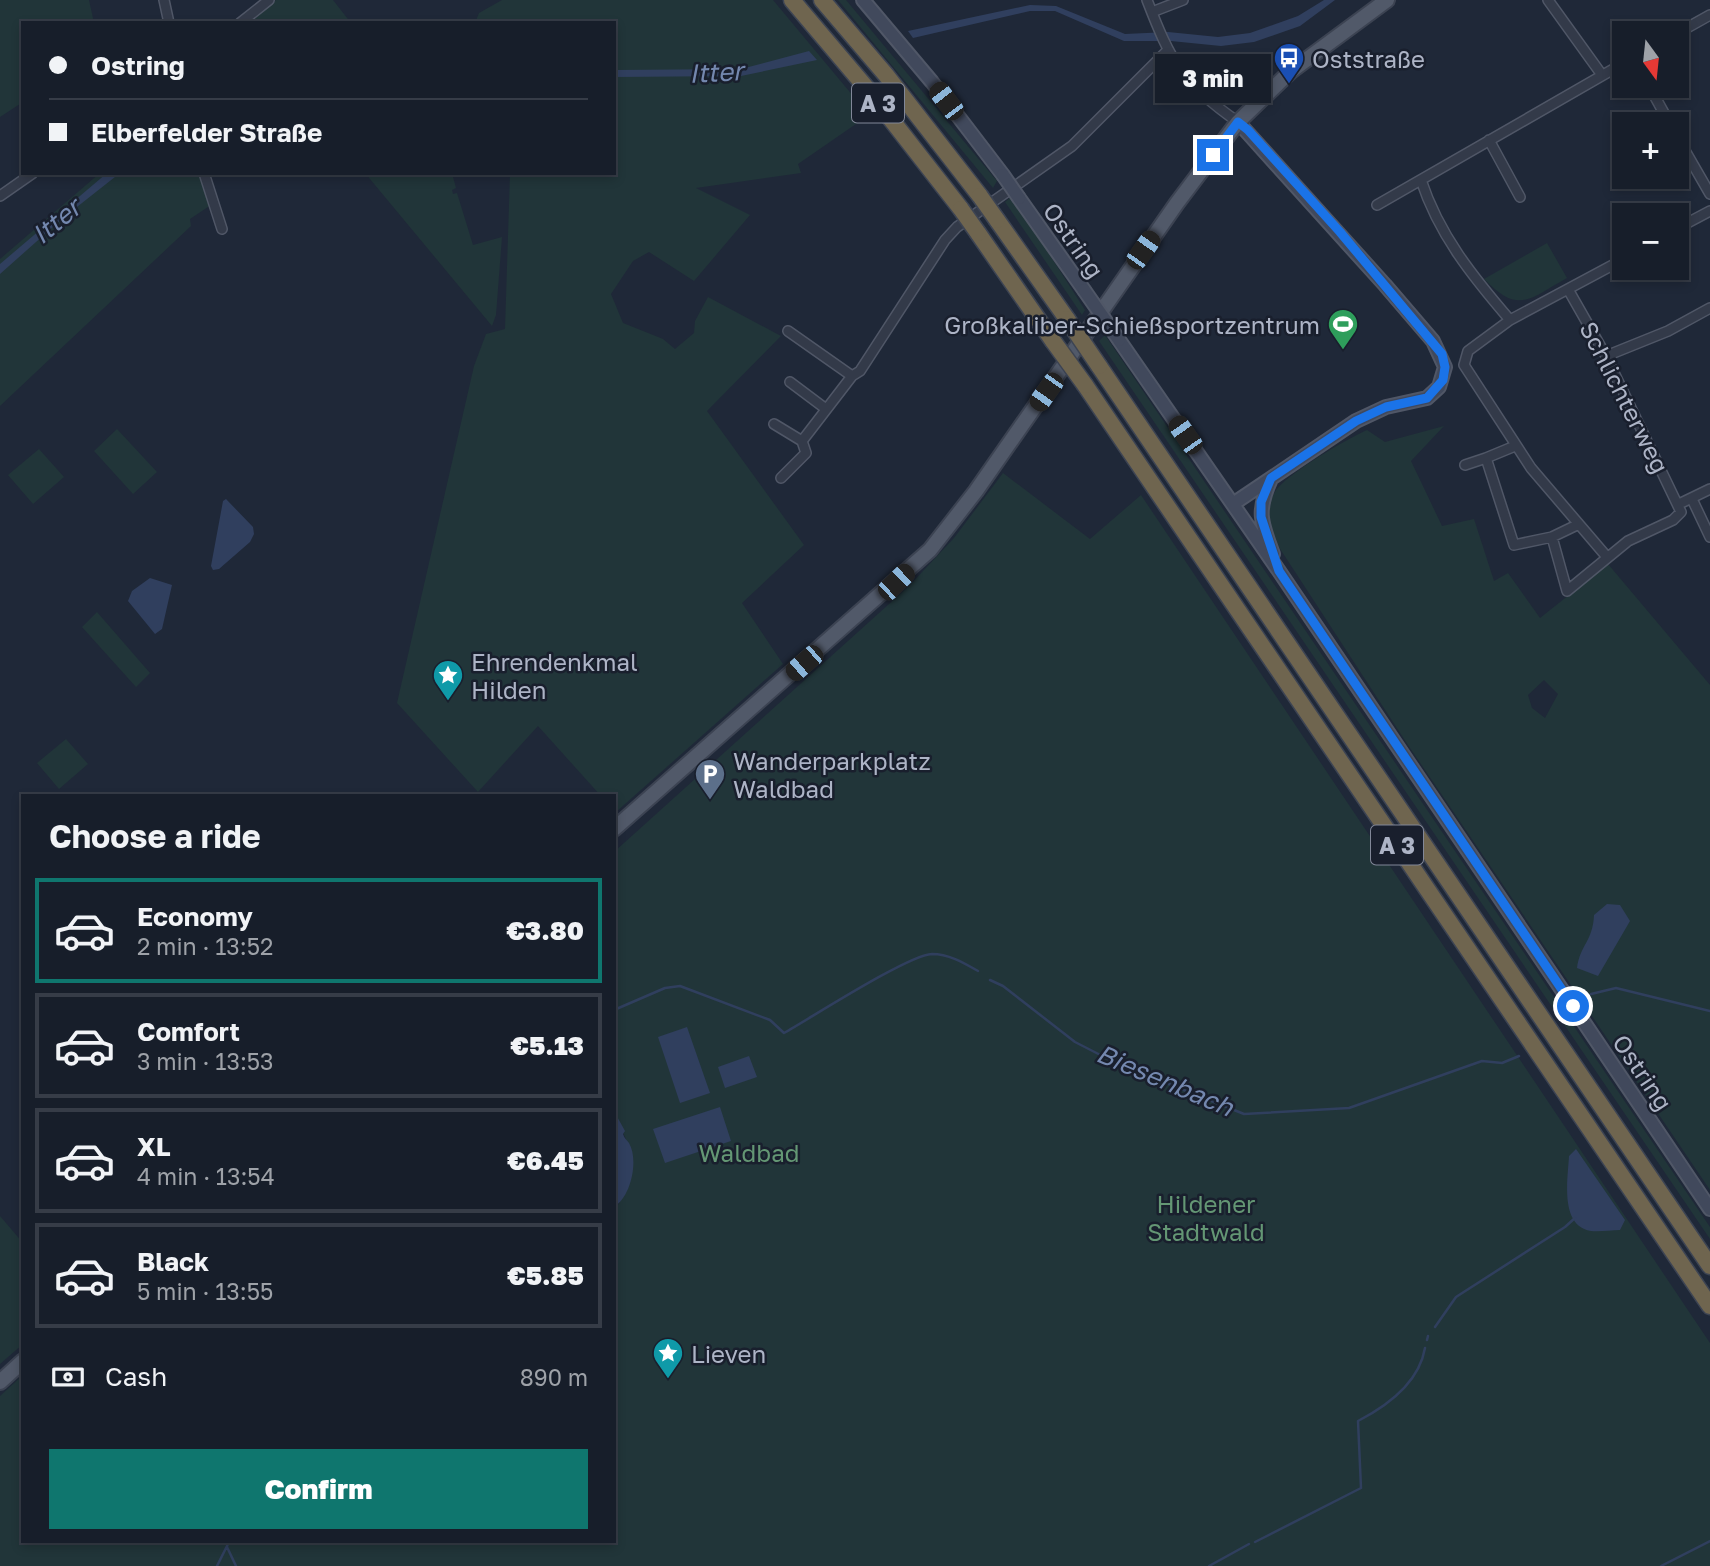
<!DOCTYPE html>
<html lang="en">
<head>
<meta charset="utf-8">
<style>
  :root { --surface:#171e2a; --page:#242b36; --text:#f1f3f6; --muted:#9ea2a8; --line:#363c47; --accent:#0f766e }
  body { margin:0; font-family:"Golos Text",sans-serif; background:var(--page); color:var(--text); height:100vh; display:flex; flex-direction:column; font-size:26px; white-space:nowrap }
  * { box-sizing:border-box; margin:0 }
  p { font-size:23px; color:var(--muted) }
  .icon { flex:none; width:38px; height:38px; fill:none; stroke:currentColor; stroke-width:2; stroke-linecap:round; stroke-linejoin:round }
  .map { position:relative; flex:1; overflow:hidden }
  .drawer { position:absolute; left:21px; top:794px; width:595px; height:749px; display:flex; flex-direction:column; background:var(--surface); border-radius:0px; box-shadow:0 4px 10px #0003,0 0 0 2px var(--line) }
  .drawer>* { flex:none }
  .top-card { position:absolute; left:21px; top:21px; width:595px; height:154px; border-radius:0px; box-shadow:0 4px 10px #0003,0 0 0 2px var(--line); display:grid; align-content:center; height:154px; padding:0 28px; background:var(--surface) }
  .needle { width:46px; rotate:165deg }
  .controls { position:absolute; left:1612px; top:21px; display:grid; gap:14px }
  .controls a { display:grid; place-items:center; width:77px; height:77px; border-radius:0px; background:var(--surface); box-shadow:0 4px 10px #0003,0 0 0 2px var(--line); font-size:35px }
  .end { position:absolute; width:32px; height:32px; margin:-16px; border:9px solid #1a73e8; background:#fff; box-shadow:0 0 0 4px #fff }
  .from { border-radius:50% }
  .bubble { position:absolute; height:49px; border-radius:0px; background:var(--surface); box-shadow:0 4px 10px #0003,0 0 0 2px var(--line); font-size:23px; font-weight:800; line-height:49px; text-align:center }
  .car { position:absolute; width:21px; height:42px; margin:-21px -10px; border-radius:9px; box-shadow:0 0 5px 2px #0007; background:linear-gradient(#222 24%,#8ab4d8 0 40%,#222 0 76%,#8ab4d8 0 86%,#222 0) }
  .top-card b { display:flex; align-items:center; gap:24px; height:66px; font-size:26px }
  .top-card b+b { border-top:2px solid var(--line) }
  .top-card i { width:18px; height:18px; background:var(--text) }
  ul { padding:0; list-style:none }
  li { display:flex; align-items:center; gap:21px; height:105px; margin:0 14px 10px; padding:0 14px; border:4px solid var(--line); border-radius:0px }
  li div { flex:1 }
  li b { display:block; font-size:26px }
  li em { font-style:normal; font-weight:800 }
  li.on { border-color:var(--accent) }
  li>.icon { width:63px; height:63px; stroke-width:1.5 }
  h2 { padding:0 28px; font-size:32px; line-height:84px }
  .pay { display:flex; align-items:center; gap:18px; height:77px; padding:0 28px; font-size:26px }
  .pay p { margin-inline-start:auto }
  .primary-button { display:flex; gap:14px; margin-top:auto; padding:14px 28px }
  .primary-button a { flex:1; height:80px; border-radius:0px; background:var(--accent); color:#fff; font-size:28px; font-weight:800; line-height:80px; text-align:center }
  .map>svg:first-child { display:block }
  .green { fill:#213539; fill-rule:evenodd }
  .water { fill:#303f5e }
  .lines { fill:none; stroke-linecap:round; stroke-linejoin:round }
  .stream { stroke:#303f5e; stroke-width:2.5 }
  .street-casing { stroke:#505767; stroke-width:12 }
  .secondary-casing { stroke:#505767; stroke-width:16 }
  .primary-casing { stroke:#3c4352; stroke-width:18 }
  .highway-casing { stroke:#3d4453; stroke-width:19 }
  .street { stroke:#333a49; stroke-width:9 }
  .secondary { stroke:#41495c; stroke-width:12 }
  .primary { stroke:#515969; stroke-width:14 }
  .highway { stroke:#6f654f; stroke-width:16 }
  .secondary-bridge-casing { stroke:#505767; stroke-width:16; stroke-linecap:butt }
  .highway-bridge-casing { stroke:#3d4453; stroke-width:19; stroke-linecap:butt }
  .secondary-bridge { stroke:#41495c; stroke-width:12 }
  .highway-bridge { stroke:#6f654f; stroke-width:16 }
  .route { stroke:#1a73e8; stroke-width:9 }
  .labels { text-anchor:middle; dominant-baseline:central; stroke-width:5; stroke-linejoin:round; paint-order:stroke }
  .shield { fill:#191f2d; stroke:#818798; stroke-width:2 }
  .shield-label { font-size:23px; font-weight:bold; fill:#adb4c6 }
  .poi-label { font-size:24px; fill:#adb4c6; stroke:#191f2d; text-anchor:start }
  .street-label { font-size:24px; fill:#adb4c6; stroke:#191f2d }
  .park-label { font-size:24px; fill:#649774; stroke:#191f2d }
  .water-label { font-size:26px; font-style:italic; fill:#7488af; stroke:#191f2d }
</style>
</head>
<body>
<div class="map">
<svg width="1710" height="1566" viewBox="0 0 1710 1566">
  <rect width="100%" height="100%" fill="#1f2838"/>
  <path class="green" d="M0 0H89L94 23H23V102L0 117Z
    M276 0H333L351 23H250Z
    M502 0H773L869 115 798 164 801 173 696 188 750 215 694 281 649 252 633 261 611 294 623 323 663 339 675 349 694 333 695 321 708 297 781 336 707 411 804 545 742 603 783 664 616 812 614 796H601L538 726 478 792 397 703 474 366 486 334 505 329 510 173H614V23H475L479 13Z
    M838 0H846L997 181 993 188Z
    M100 173H201L211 205 190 219 191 226 0 406V259Z
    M365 173H452L456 188 452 190 453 194 457 193 473 245 502 237 496 315 492 326Z
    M1012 196 1085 310 1082 315 1005 202Z
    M1547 243 1567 278C1529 299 1519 315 1484 279Z
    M1105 335 1710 1227V1239L1099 341Z
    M1444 426 1411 461 1442 526 1474 519 1494 581 1508 573 1540 618 1608 564 1710 685V1190L1408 745 1271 535C1269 520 1266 505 1275 492 1286 474 1347 439 1367 430L1385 442ZM1544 680 1558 694 1545 718 1532 708 1528 695Z
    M117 429 157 472 133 494 94 451Z
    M39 449 64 477 33 504 8 475Z
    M1003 473 1090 539 1141 495 1710 1343V1566H0V1396L23 1375V1542H614V1207L619 1204 627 1142 614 1111V852L909 586 954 538Z
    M97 612 150 673 136 687 82 627Z
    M66 739 88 764 59 789 37 763Z
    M0 1216 23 1243V1344L0 1364Z"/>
  <path class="water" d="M1324 0H1335L1300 26 1254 42 1221 46 1171 41H1124L1055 11H1030L913 38 908 31 1030 5 1056 6 1125 34 1168 32 1218 37 1250 33 1298 16Z
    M809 51 817 60 741 76 614 77V70L741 69Z
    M107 173H120L63 218 0 274V264Z
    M226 499 253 527 254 534 250 542 219 569 213 570 211 566 223 501Z
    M150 578 172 585 162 629 155 634 128 601 132 591Z
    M1607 904 1620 905 1630 921 1598 976 1577 968C1580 945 1593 941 1594 915Z
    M687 1027 710 1093 680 1103 658 1037Z
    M749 1056 757 1077 725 1088 718 1067Z
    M720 1107 731 1141 665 1163 653 1129Z
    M614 1111 625 1131 623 1134C624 1138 627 1140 629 1143 639 1160 631 1197 614 1207Z
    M1576 1149 1625 1220 1620 1230C1611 1230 1600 1232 1591 1231 1559 1226 1568 1178 1569 1156Z"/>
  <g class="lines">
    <path class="stream" d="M990 980 1003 986 1075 1042 1116 1063 1244 1114 1349 1108 1482 1061 1502 1063 1519 1056
      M1591 994 1616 988 1710 1011
      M614 1010 665 988 680 986 770 1020 784 1033C811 1018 908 955 932 954 949 954 964 963 978 971
      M1435 1327 1456 1297 1565 1227 1575 1218
      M1427 1340 1428 1336
      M1255 1542 1361 1488 1358 1421C1387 1406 1419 1383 1425 1348
      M227 1547 236 1566
      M217 1566 229 1542
      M1209 1566 1249 1544
      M1661 1566 1710 1541"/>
    <g class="street-casing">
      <path id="street" d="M164 0 169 23
        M1147 0C1171 62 1182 83 1238 122
        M1548 0 1602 75
        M1152 12 1183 0
        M240 23 269 0
        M1676 34 1710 15
        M1649 86 1670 124
        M1676 135 1710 194
        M1489 140 1520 197
        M204 173 222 229
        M1421 180C1439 235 1473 277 1510 320
        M0 196 33 173
        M1377 205 1624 63
        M1676 229 1710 211
        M788 331 852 376
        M1606 356 1668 331 1710 308
        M790 382 826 409
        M774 424 802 441 852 376 860 371 945 240 957 227 1072 146 1167 51
        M1515 446 1486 458 1514 545 1552 537 1579 524
        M1465 465 1486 458
        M781 478 806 453 802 441
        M1692 499 1710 537
        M1679 504 1710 489
        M1552 537 1567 591 1628 541 1673 520 1681 512 1606 356 1569 291
        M1607 557 1531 468 1464 365 1468 351 1510 320 1624 259"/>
    </g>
    <g class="secondary-casing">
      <path id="secondary" d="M863 0 932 82 1003 175
        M1019 198 1084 290
        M1119 340 1279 571 1710 1209
        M1271 479C1256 512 1261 522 1273 554
        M1233 504 1356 421 1386 407 1427 398 1439 387 1445 367 1433 341 1385 285 1238 122"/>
    </g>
    <g class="primary-casing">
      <path id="primary" d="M614 829 930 550 976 491 1177 203 1238 122 1291 71 1387 0
        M0 1382 23 1361"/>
    </g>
    <g class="highway-casing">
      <path id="highway" d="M792 0 869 91 961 209
        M822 0 886 75 980 196
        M997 220 1067 319
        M978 233 1053 341
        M1099 366 1710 1266
        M1085 385 1710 1306"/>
    </g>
    <use href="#street" class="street"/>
    <use href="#secondary" class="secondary"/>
    <use href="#primary" class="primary"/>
    <use href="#highway" class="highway"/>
    <g class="secondary-bridge-casing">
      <path id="secondary-bridge" d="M1003 175 1019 198
        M1084 290 1119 340"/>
    </g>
    <g class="highway-bridge-casing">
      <path id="highway-bridge" d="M980 196 997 220
        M961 209 978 233
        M1067 319 1099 366
        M1053 341 1085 385"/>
    </g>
    <use href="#secondary-bridge" class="secondary-bridge"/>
    <use href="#highway-bridge" class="highway-bridge"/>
  </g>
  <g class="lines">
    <path class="route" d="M1213 155 1238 122 1248 130 1340 232 1442 354 1445 367 1443 380 1427 398 1386 407 1356 421 1271 478 1261 502V517L1279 571 1573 1006"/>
  </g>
  <defs>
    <g id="bus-pin" transform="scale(1.575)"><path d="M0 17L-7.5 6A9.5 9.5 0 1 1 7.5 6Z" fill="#1a4fb4" stroke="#191f2d"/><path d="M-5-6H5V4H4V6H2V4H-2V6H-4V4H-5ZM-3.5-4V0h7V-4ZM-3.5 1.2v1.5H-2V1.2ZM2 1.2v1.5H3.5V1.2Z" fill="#fff"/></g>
    <g id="stadium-pin" transform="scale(1.575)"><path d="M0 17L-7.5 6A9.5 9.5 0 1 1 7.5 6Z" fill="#2e9e5b" stroke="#191f2d"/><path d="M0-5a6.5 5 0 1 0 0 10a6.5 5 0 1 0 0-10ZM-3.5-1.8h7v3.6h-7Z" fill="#fff"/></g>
    <g id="sight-pin" transform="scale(1.575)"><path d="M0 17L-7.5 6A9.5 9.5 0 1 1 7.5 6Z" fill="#0f9aa8" stroke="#191f2d"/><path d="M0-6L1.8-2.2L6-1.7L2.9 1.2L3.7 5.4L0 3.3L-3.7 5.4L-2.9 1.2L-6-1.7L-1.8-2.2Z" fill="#fff"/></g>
    <g id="parking-pin" transform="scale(1.575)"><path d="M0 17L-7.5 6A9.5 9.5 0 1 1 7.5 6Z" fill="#5c6f8a" stroke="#191f2d"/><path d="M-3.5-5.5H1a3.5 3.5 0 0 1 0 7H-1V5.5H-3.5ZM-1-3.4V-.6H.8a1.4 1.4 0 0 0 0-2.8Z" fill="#fff"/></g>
  </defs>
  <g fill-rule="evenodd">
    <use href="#bus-pin" x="1289" y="58"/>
    <use href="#stadium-pin" x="1343" y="324"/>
    <use href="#sight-pin" x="448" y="675"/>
    <use href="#parking-pin" x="710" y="774"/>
    <use href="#sight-pin" x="668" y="1353"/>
  </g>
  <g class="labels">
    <g class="shield">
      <rect x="852" y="83.5" width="52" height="39" rx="5"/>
      <rect x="1371" y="825.5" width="52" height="39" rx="5"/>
    </g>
    <g class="shield-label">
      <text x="878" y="103">A 3</text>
      <text x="1397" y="845">A 3</text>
    </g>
    <g class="poi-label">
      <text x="1312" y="58">Oststraße</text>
      <text x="1320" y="324" text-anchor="end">Großkaliber-Schießsportzentrum</text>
      <text x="471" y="661">Ehrendenkmal<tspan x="471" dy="28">Hilden</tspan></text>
      <text x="733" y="760">Wanderparkplatz<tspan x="733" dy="28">Waldbad</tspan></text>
      <text x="691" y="1353">Lieven</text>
    </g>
    <g class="street-label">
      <text transform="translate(1074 240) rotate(55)">Ostring</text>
      <text transform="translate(1625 397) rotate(63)">Schlichterweg</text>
      <text transform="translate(1643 1072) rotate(56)">Ostring</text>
    </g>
    <g class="park-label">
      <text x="749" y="1152">Waldbad</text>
      <text x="1206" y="1203">Hildener<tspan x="1206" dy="28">Stadtwald</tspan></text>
    </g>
    <g class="water-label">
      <text transform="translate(716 72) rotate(-3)">Itter</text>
      <text transform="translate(56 221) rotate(-40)">Itter</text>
      <text transform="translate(1165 1080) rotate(23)">Biesenbach</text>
    </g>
  </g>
</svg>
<div class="controls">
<a><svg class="needle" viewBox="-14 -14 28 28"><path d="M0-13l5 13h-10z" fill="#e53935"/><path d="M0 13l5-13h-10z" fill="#9ea2a8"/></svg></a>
<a>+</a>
<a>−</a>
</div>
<i class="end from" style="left:1573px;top:1006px"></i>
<i class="end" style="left:1213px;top:155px"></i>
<div class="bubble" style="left:1155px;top:54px;width:116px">3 min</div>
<i class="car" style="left:946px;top:101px;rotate:323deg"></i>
<i class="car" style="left:1143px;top:250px;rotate:35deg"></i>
<i class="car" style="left:1046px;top:392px;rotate:215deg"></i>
<i class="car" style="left:1185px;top:435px;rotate:325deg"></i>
<i class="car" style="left:896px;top:582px;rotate:46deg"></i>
<i class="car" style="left:804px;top:663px;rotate:229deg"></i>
<div class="top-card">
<b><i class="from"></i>Ostring</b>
<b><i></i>Elberfelder Straße</b>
</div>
<section class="drawer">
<h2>Choose a ride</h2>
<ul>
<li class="on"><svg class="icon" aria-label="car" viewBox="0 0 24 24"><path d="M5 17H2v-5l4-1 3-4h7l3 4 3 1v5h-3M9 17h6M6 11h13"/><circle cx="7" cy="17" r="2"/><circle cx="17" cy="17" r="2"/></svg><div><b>Economy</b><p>2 min · 13:52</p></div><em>€3.80</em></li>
<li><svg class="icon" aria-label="car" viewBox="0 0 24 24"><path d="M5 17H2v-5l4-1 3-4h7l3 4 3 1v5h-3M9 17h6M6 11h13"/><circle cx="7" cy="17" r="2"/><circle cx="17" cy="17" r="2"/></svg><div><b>Comfort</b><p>3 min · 13:53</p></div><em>€5.13</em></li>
<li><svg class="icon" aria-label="car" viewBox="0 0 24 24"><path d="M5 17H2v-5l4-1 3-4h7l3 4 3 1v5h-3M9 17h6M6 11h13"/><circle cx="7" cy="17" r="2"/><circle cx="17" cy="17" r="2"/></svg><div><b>XL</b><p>4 min · 13:54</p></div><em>€6.45</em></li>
<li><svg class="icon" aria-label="car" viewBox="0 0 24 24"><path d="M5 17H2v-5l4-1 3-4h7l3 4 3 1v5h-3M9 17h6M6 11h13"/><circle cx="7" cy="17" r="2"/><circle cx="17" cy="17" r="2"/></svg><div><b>Black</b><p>5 min · 13:55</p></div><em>€5.85</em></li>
</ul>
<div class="pay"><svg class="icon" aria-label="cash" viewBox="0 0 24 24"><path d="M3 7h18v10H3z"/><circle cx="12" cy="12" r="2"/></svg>Cash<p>890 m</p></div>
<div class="primary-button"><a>Confirm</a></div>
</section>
</div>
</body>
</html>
